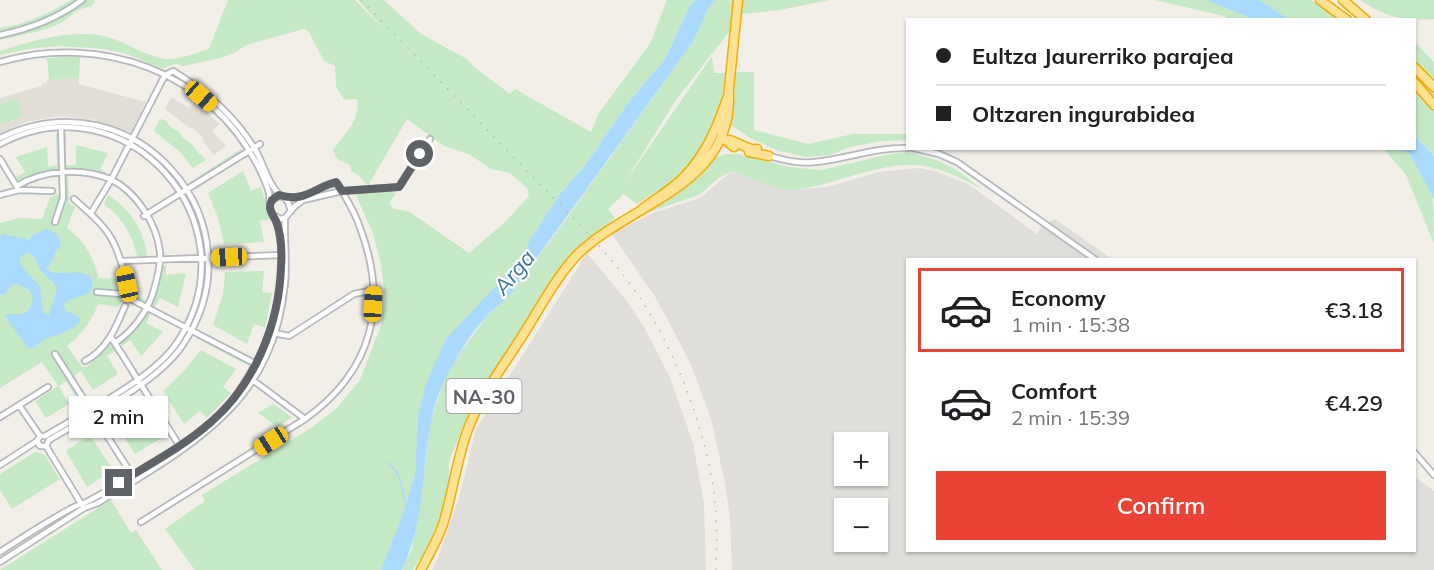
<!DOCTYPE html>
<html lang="en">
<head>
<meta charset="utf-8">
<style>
  :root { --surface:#fff; --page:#f2f2f2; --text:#202124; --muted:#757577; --line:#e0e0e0; --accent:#ea4335 }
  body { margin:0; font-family:Mulish,sans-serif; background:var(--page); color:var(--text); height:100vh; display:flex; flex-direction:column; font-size:22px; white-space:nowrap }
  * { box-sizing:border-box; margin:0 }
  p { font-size:20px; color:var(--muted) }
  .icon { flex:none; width:33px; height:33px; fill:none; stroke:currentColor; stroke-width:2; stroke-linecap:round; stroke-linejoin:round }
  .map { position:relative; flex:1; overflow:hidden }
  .sheet { position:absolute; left:906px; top:258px; width:510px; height:294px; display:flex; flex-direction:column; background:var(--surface); border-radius:0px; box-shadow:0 2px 4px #0004 }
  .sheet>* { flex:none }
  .guide { position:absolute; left:906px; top:18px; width:510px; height:132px; border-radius:0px; box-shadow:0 2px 4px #0004; display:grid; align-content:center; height:132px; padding:0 30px; background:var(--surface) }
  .tools { position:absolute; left:834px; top:432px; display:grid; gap:12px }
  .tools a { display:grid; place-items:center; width:54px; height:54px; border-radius:0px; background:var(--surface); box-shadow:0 2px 4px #0004; font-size:30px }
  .end { position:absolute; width:27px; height:27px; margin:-14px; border:8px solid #5f6368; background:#fff; box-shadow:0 0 0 3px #fff }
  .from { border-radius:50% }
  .bubble { position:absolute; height:42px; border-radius:0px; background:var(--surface); box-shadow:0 2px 4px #0004; font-size:20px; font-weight:600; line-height:42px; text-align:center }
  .car { position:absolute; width:18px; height:36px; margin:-18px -9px; border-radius:8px; box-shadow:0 0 4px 2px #0007; background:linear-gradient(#f5c518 24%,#345 0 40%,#f5c518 0 76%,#345 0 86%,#f5c518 0) }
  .guide b { display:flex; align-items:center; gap:21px; height:57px; font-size:22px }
  .guide b+b { border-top:2px solid var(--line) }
  .guide i { width:15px; height:15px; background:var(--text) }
  ul { padding:10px 0 0; list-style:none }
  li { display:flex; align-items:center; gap:18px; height:84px; margin:0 12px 9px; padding:0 18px; border:3px solid transparent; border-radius:0px }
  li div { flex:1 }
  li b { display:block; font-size:22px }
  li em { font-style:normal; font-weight:600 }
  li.active { border-color:var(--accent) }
  li>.icon { width:54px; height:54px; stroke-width:1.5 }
  .button { display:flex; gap:12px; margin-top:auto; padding:12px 30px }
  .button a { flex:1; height:69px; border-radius:0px; background:var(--accent); color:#fff; font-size:24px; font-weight:600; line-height:69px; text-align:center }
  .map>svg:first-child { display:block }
  .industrial { fill:#e0deda; fill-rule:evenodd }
  .education { fill:#e1ded6 }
  .green { fill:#c5e8c5 }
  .water { fill:#aadaff; fill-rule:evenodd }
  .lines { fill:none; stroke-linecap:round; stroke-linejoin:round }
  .stream { stroke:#aadaff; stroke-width:1.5 }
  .street-casing { stroke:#b5b8bc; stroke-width:8 }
  .highway-casing { stroke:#f9ab00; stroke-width:11 }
  .street { stroke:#fff; stroke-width:4.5 }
  .highway { stroke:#fde293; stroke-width:8 }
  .rail { stroke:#b6b7b8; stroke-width:1.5; stroke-dasharray:1.5 8; stroke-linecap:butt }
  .route { stroke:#5f6368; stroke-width:8 }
  .labels { text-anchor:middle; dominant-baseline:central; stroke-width:4.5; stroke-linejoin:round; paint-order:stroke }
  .shield { fill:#fff; stroke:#8f9295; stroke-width:1.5 }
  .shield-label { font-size:20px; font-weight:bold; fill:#5f6368 }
  .water-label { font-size:22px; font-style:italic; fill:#4174aa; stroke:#fff }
</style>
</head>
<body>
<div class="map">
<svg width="1434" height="570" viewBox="0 0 1434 570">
  <rect width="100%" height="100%" fill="#f1efe8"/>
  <path class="industrial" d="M919 168 935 171 968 184 1037 234 1045 223 1055 219 1112 259 908 260V550H1414L1415 477 1434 491V570H732L730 516 725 484 712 422 692 367 670 324 654 295 611 233 656 212 700 198 732 171 781 187 801 189 827 187 879 172ZM844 442H878V476H844ZM844 508H878V542H844Z
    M587 253 626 300 644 327 670 378 693 443 704 504 706 570H432L439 555 459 498 476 429Z"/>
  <path class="education" d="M79 78V84L146 102 131 132 95 120 60 116 29 121 0 133V98L42 86 43 83H47V80Z
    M171 97 189 108 195 101 207 112 219 124 212 131 226 146 214 155 202 140 204 138 193 128 191 129 165 109Z"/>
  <path class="green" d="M71 0H94L95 2 90 7C75 8 73 16 61 23 43 32 20 35 0 40V28C27 24 48 14 71 0Z
    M228 0H355L387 32 358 0H384L421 34 467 59 473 66 510 94 515 89 591 132 599 113 650 44 667 0H696L691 4 665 59 628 103 586 164 560 194 529 241 524 260 492 290 418 416 415 474 401 520 381 570H195L165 529 205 501 202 495 311 428 337 408 360 380 381 326 385 298 381 264 373 233 355 193 383 191 396 193 389 203 394 209 408 211 469 253 504 223 529 196 527 188 510 173 491 169 469 154 444 146 407 119 370 182V186H368L358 175 351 171 350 165 337 159 333 150C343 136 362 118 357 99L344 100 336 86 335 66 324 61 309 32 304 29 246 45 236 52 220 58 183 66 176 64 162 68 127 54 104 49 59 46 28 49 0 55V51C32 41 70 29 104 36 125 41 144 56 165 59 175 61 198 52 209 49Z
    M716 0H829L780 10 743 14 676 100 623 185 712 56 714 73H726C722 97 719 123 707 145 695 169 659 190 637 204L622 193 623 195 608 209 615 218 577 251 500 365 465 423 449 461V491L429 545 413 570H402L412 549 422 492 431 419 449 368 486 317 510 295 561 226 693 42 710 5Z
    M1155 0H1207L1252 19H1229L1224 16Z
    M1259 0H1311L1340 19H1289Z
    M1360 0H1434V19C1405 22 1383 16 1360 0Z
    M1414 41 1434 62V156L1415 136Z
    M70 56 80 57 79 78 49 80 47 58Z
    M736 72H754V130L808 144 853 134H907V140L882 141 850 147 830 155 806 157 779 151 750 138 731 125Z
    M17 98 23 116 0 124V104Z
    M160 119 167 121 169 126 181 133V136L193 145 194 148 206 160 193 168 180 152 154 131Z
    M66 133V165H76V145L108 153 100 169 107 173 104 181 90 176 68 173 69 203 75 207 67 228C85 241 93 257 99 278L120 279 121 287 148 301 156 276 157 265H166V275L186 273 178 307 160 298 154 308 180 322 178 326 151 313 146 323 163 332 141 356 130 340 122 346 117 338 130 329 143 310 128 301H123L118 307 98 304C92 321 81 335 67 346L82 367H86L112 343 116 350 107 356 118 374 93 390 81 371 74 376 90 402 82 406 66 381 59 386 69 404 46 418 35 401 58 386 42 362 0 388V223L20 218 42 219 50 198 59 194 58 173 20 183 16 177 25 172 16 157 47 147 48 167 57 165 56 134Z
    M241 149 246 157 194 190 190 182Z
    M1384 149H1399L1409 153 1433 197 1434 244 1406 175Z
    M906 152C942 160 954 166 982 189 960 178 939 166 914 165 873 163 830 188 788 190 777 190 744 175 732 171L720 177 699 195 646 213 701 176 712 159 725 154H739L788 167 821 170 886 155Z
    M243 171 251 191 261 187 271 219 260 221 264 242 224 244 218 218 208 193Z
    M108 195C130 209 145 231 147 257L137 256C133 236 122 217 104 204Z
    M264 271 262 292 272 293 265 328 254 324 247 344 213 325 223 294 225 272Z
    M199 330 252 357 247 365 196 338Z
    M201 350 236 369 223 387 231 393 207 418 200 411 184 424 163 391 184 371Z
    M273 404 292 417 278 427 258 413Z
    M138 406 160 439 135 454 114 421Z
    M90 435 113 470 87 487 66 451Z
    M35 452 44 454 60 479 12 509 0 490V474Z
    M111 500 131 533 136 530 162 570H0Z"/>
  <path class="water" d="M696 0H716L710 5 693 42 510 295C503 302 493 309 486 317 463 342 437 387 431 422 422 471 424 524 402 570H381L401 520 415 474 418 416 426 384 446 339 492 290 524 260 529 241 560 194 586 164 628 103 665 59 691 4Z
    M1207 0H1259L1289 19H1252Z
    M1415 136 1434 156V199L1409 153 1399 149 1414 148Z
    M47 229C56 232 62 238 60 248L56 250 54 258 47 268V270C61 278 75 267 90 276 101 299 73 294 64 304L65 310 79 317 80 322 70 330 43 340 32 349 27 347 5 316 6 314C22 314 29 317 33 298L29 290 16 283 9 287 5 294 0 295V237L3 234 29 240 33 235ZM28 252C37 257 37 266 43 273 48 281 52 278 57 288L49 315H46L43 312 40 287 19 263 21 256Z"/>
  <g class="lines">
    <path class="stream" d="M389 462 399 476 406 505"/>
    <g class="street-casing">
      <path id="street" d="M0 35C29 29 58 18 82 0
        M0 62C101 33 210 71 259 168 262 175 267 184 269 193 270 199 269 205 271 211 272 215 275 219 277 223 286 254 281 296 272 326 264 351 251 373 237 394 214 428 175 449 141 470 124 480 108 491 90 500 84 504 76 505 70 509 46 522 23 537 0 552
        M165 75 173 71C206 91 236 117 256 151 264 165 268 184 280 195
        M0 138C135 72 266 224 182 346 156 384 89 416 49 440L46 446H40L37 441
        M0 144C125 77 256 222 178 341 154 379 84 412 45 436H40L37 441 0 465
        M913 148 939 154 957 162 1096 260
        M769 156C785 160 799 164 815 162 847 159 875 147 908 148
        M0 159 17 187
        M17 186C43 170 81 167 110 179 136 191 157 224 160 252 161 266 157 280 153 293 147 312 132 332 115 343
        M0 195 19 190 52 191
        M74 199C109 230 116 237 127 284
        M270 203 277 196 284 197 288 202 291 211
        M91 213 111 180 165 75
        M144 216 260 144
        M275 216 281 219 285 218 294 207 303 200 342 191 399 187 430 139
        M55 222 63 198 61 128
        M122 261 281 255
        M97 292 121 294 256 364
        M274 333 289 336 354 294 369 291
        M111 337 179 445
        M55 354 132 475
        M85 361C107 350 116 327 125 306
        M254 381 305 419C374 370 389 302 359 225 354 210 345 197 338 184 324 180 307 202 284 197
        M19 405 40 436
        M0 417 48 387
        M46 446 82 505
        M1414 452 1434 475
        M141 522 305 419
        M0 562 84 508 98 503C192 445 273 405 285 283 287 261 284 240 285 218"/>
    </g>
    <g class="highway-casing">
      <path id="highway" d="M1320 0 1347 20
        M1343 0 1366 20
        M1414 67 1434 87
        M1414 82 1434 105
        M728 98 738 0
        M721 131 724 139 734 147
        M730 140 751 149H757
        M749 152 769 156
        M421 570C429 554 439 538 444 521 453 491 457 458 468 429 481 395 504 365 523 335 538 311 560 271 579 253 633 202 733 185 729 93 718 125 707 154 683 178 671 190 655 199 642 209"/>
    </g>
    <use href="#street" class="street"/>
    <use href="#highway" class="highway"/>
    <path class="rail" d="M361 0C414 54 467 109 519 163 560 205 604 246 638 295 674 347 706 430 714 493 717 519 717 544 716 570"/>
  </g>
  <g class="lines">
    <path class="route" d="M119 483C150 464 184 446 211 422 255 384 279 324 281 267 282 253 281 234 276 221 274 217 271 213 270 208 270 204 270 204 272 200L279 195C304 203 314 188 336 182L342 191 399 187 420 154"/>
  </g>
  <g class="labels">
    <rect class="shield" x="446.5" y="379" width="75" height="34" rx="4.5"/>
    <g class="shield-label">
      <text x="484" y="396">NA-30</text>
    </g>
    <g class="water-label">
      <text transform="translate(514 272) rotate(-50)">Arga</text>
    </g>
  </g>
</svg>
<div class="tools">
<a>+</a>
<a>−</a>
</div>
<i class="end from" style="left:420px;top:154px"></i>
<i class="end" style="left:119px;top:483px"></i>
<div class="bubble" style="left:69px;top:396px;width:99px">2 min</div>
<i class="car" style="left:201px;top:96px;rotate:131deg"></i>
<i class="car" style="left:229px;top:257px;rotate:267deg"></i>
<i class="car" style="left:127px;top:284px;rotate:348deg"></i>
<i class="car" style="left:373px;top:304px;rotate:3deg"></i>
<i class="car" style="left:271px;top:441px;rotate:238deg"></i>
<div class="guide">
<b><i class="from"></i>Eultza Jaurerriko parajea</b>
<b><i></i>Oltzaren ingurabidea</b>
</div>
<section class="sheet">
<ul>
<li class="active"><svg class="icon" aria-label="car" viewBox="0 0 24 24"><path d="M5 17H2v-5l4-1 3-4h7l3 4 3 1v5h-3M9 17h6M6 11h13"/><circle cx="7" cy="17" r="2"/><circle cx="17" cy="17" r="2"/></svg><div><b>Economy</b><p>1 min · 15:38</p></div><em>€3.18</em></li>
<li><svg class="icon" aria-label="car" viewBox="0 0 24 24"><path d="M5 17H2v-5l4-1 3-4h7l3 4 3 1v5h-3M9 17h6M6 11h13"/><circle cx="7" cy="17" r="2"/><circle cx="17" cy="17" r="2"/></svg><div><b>Comfort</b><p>2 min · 15:39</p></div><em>€4.29</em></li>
</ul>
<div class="button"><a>Confirm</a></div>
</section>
</div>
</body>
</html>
